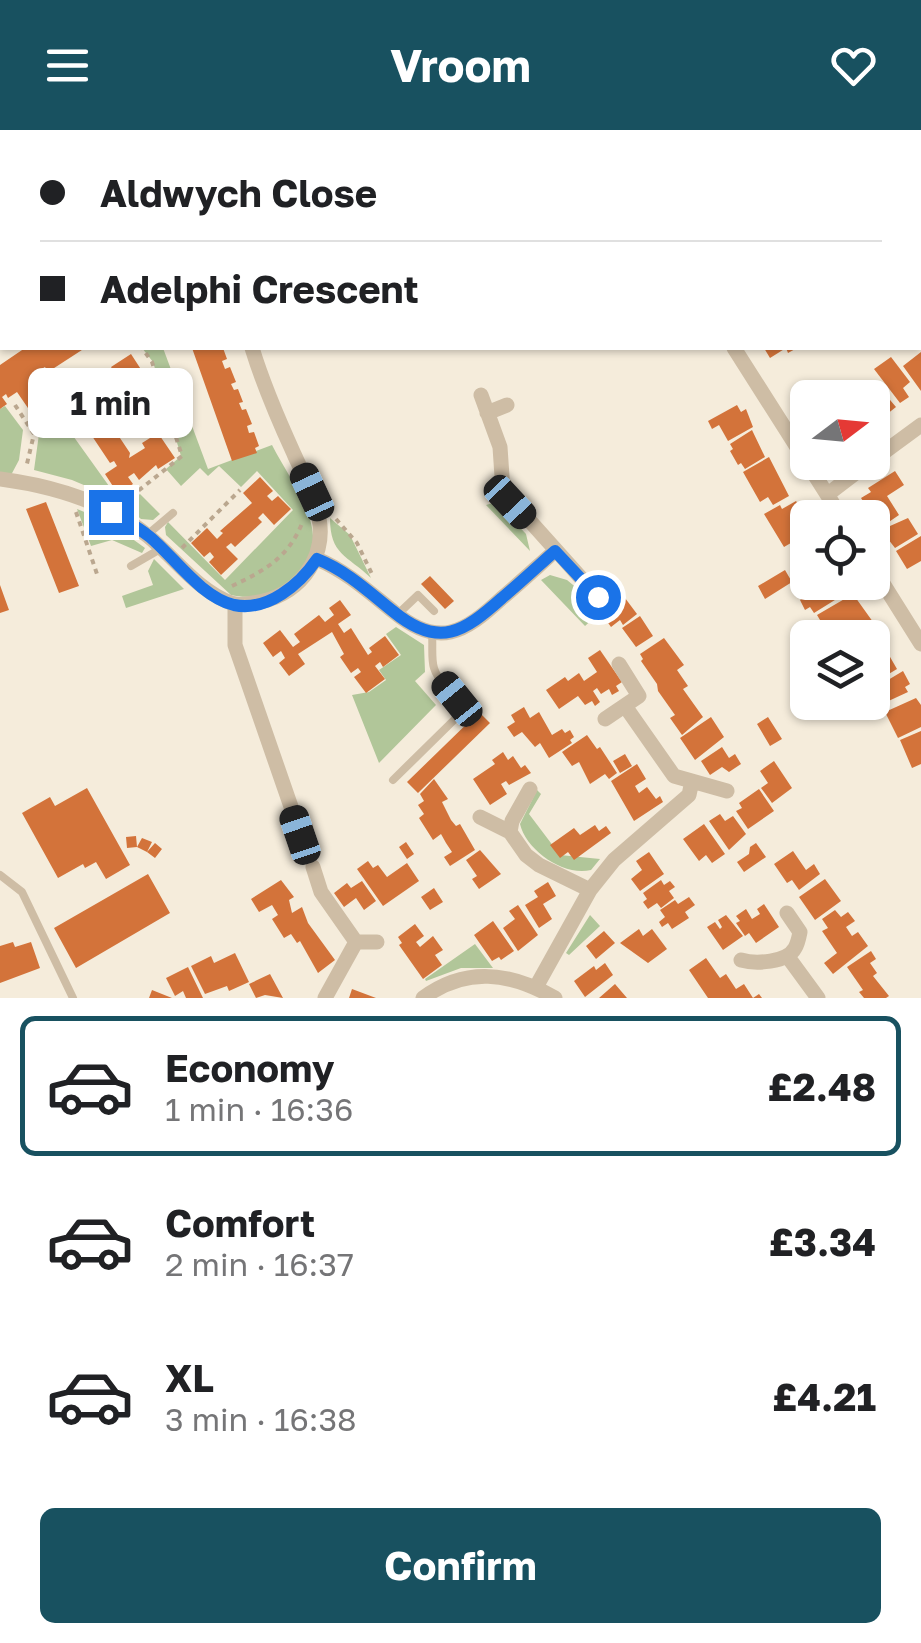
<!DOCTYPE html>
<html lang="en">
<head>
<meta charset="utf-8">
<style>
  :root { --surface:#fff; --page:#f2f2f2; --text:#202124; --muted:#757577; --line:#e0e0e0; --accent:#185160 }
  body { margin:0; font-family:"Golos Text",sans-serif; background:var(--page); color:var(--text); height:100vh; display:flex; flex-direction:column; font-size:38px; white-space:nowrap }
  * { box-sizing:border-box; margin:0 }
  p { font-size:32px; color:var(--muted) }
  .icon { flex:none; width:55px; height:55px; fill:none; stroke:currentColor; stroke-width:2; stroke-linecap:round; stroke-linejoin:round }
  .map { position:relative; height:868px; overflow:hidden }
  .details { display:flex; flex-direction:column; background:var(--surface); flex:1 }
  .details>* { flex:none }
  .top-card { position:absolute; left:0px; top:0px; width:922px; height:220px; box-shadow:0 2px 8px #0004; display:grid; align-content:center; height:220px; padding:0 40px; background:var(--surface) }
  .needle { width:65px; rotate:74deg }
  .buttons { position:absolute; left:790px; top:250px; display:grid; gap:20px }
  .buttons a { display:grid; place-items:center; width:100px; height:100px; border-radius:15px; background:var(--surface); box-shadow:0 2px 8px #0004; font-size:50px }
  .end { position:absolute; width:45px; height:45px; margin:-22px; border:12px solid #1a73e8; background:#fff; box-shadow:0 0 0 5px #fff }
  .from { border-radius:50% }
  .bubble { position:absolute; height:70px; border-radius:15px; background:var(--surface); box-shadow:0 2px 8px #0004; font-size:32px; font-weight:700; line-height:70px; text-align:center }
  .car { position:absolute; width:30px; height:60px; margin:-30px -15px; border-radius:12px; box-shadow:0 0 8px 2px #0007; background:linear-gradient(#222 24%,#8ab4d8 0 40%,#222 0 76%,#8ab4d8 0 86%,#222 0) }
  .top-card b { display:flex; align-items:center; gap:35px; height:95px; font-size:38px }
  .top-card b+b { border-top:2px solid var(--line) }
  .top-card i { width:25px; height:25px; background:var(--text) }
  ul { padding:18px 0 0; list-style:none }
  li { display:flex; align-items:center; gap:30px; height:140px; margin:0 20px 15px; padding:0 20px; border:5px solid transparent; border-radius:15px }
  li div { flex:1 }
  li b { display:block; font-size:38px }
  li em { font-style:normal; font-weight:700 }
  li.selected { border-color:var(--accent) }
  li>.icon { width:90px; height:90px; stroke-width:1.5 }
  .button { display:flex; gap:20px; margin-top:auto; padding:20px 40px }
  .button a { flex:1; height:115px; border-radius:15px; background:var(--accent); color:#fff; font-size:40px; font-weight:700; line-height:115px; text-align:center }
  header { display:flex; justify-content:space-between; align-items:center; height:130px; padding:0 40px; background:var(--accent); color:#fff; font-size:45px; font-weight:700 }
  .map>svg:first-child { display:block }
  .green { fill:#b1c699 }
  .building { fill:#d3733a }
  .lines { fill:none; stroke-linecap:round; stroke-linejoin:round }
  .path { stroke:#baa78f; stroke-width:4; stroke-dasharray:5 5; stroke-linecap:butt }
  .service { stroke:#cebda5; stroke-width:8 }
  .minor { stroke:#cebda5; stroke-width:15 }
  .route { stroke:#1a73e8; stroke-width:12 }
</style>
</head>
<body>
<header><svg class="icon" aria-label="menu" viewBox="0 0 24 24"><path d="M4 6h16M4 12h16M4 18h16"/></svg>Vroom<svg class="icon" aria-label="heart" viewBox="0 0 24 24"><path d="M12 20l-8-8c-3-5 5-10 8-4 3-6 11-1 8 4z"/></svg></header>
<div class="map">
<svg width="921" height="868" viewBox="0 0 921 868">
  <rect width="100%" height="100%" fill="#f5ecdb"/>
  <path class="green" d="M781 0H921V83L920 2Z
    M142 218H163L208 339 272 315C295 360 345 417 284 457 269 466 248 469 231 465L166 405 165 397 168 392 225 450 293 380 257 341 241 357 219 336 208 346 200 338 181 356 166 339 181 326 153 232Z
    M5 276 23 300 19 330 10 347 0 345V279Z
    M56 282 119 370 72 350 34 340 39 304 36 295Z
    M140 364 160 384 153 390 141 389 125 375Z
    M496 372 526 404 530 421 486 375Z
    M77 379 109 392 145 418 142 423 112 410 91 416Z
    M330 388 350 405 371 448C347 425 330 425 330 388Z
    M154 429 184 459 126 478 122 466 153 455 148 441Z
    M550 445 567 450 590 469 602 467 609 461 616 468 585 496 541 450Z
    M396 497 424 515 425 542 415 551 436 575 379 633 352 565 369 562 386 550 379 540 401 525 386 504Z
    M537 660 541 664 529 684 560 725 600 729 591 740C564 747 526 720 520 694Z
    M590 785 600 796 569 825 566 823Z
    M475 814 493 838H461L426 851 425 849Z"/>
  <path class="building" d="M25 218H85L48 242 45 237 38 241 45 251 41 254 50 268 30 281 17 262 8 268 6 264 2 267 7 274 0 279V235Z
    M192 218H223L227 229 222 231 225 239 230 237 236 252 231 254 234 260 238 259 243 272 239 273 242 280 246 279 252 294 247 296 249 303 254 302 259 316 255 318 257 323 232 331Z
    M764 218H797L788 223 786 218 770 228Z
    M921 222V261L903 236Z
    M131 224 157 264 138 276 133 269 119 279 116 274 101 287H106L130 323 129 328 145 318 142 313 158 303 175 328 158 339 156 335 139 350 134 343 128 347 133 354 118 364 105 344 117 336 114 331 110 333 90 303 94 300 90 294 76 304 63 284 79 273 84 280 90 277 85 270 106 259 103 254 116 245 111 237Z
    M891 227 910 252 903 258 909 267 900 273 874 239Z
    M874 251 896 277 877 292 872 285V268H863L859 262Z
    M846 258 854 268H833Z
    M737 275 741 282 746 279 753 297 728 311 719 295 712 299 708 291Z
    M752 300 765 327 745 339 741 333 738 335 730 321 733 319 730 314Z
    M769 327 789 366 773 375 768 367 760 372 743 342Z
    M895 341 904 355 887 366 899 385 880 398 861 368 871 362 868 358Z
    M260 347 273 361 267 366 272 371 278 366 291 379 274 395 263 383 258 388 262 392 235 417 231 413 226 417 238 429 221 445 209 432 214 427 210 422 204 427 191 413 207 398 217 409 223 403 220 401 252 373 243 363Z
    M796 371 808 387V403L784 417 764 384 780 375 782 379Z
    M46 372 79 456 59 463 26 379Z
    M908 388 918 404 895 418 881 400Z
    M921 406V431L907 439 896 421Z
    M808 412V433L798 436 791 422Z
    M785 440 792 452 765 469 758 456Z
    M430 446 454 471 445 479 421 454Z
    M808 452H847L851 460 814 483 810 477 805 480 800 470 806 466 801 457Z
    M0 455 9 480 0 483Z
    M853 464 873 492 847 508 837 494 826 500 817 485Z
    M625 468 637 484 623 495 620 490 611 497 606 490 613 486 608 479Z
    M340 470 351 485 338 494 344 503 351 498 368 525 372 522 369 518 385 506 399 525 383 537 380 532 375 536 385 549 366 563 354 547 361 542 358 538 351 543 340 527 344 524 332 502 298 524 305 534 289 546 279 533 285 528 281 521 273 527 263 513 280 500 293 517 300 512 294 504 319 485 325 492 334 485 329 478Z
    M640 486 653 506 636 517 622 498Z
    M872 497 881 512 872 517V508H853Z
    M664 508 684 535 677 540 688 556 683 559 703 587 682 605 670 588 675 585 658 561 657 554 641 531 643 529 640 524Z
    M600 520 622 552 616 556 619 561 612 565 609 559 601 564 597 558 593 561 600 572 595 576 592 571 585 575 578 566 559 579 546 560 565 547 568 551 579 543 584 551 597 542 588 528Z
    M886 520 897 539 872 554V529Z
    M903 541 910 554 905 557 908 562 882 574 873 559Z
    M916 568 921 575V597L898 608 885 582Z
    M524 577 530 588 539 582 552 605 562 599 565 603 570 600 574 607 570 610 572 613 549 628 540 613 535 617 522 602 514 607 507 597 515 592 511 585Z
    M479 582 490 593 418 663 407 652Z
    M711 587 724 607 695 630 680 608Z
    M768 587 782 609 770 616 757 594Z
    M921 601V634L912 638 900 610Z
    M587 605 597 619 600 617 617 643 609 649 605 644 590 654 579 632 572 636 562 622Z
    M722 617 729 628 735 624 741 634 729 642 722 637 710 645 701 631Z
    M503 622 508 630 513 626 521 638 525 635 531 643 509 655 506 651 501 654 507 664 490 675 473 649 495 634 492 630Z
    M625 624 632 636 620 643 613 631Z
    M774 631 792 658 772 673 761 658 768 653 760 641Z
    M637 634 646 649 635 656 639 663 647 657 656 669 660 666 663 672 634 691 611 651Z
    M434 649 448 669 442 672 451 690 456 696 460 694 475 720 450 736 444 727 452 722 446 713 441 704 433 710 419 688 424 684 418 675 424 671 420 664Z
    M87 658 130 735 106 749 96 732 85 738 83 734 58 748 22 683 50 667 55 676Z
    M759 659 774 681 748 699 736 681 742 678 739 673Z
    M720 684 725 691 733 686 746 704 729 720 709 691Z
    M704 694 725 724 712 733 706 725 699 731 683 709Z
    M595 695 599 701 606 696 611 703 574 730 568 722 560 728 550 715 574 698 580 705Z
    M136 706 137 717 127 718 126 707Z
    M142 708 152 712 147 722 137 717Z
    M406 712 414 724 407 729 399 717Z
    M155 713 162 719 155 728 147 722Z
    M756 713 766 727 744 742 737 732 749 724 750 717Z
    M480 720 501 744 479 759 472 749 477 746 466 730Z
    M793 721 806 740 814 734 820 744 799 760 792 750 787 753 774 734Z
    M649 722 664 744 640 761 631 749 642 740 636 731Z
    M368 731 373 738 378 735 387 747 407 733 419 751 383 776 357 739Z
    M148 744 170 783 76 838 54 798Z
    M825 749 841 771 815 790 799 767Z
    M281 750 294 767 289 770 292 783 302 777 308 793 335 830 318 843 300 811 297 813 291 804 284 808 272 789 278 785 272 775 259 782 251 769Z
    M661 750 664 755 670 751 675 757 669 761 674 768 661 778 657 773 648 779 643 772 647 769 643 763Z
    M362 751 376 771 364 780 356 768 344 777 334 763 347 753 351 758Z
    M548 752 556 766 543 774 552 789 539 798 525 775 538 767 534 761Z
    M434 758 443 772 430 780 421 767Z
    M689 767 695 775 685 782 689 788 672 799 668 793 662 797 659 792 665 787 660 780 675 770 678 774Z
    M764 774 779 797 756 813 749 803 745 806 736 793 740 791 736 786 746 779 752 789 760 784 757 779Z
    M518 775 538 805 518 821 503 798 515 789 509 781Z
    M835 780 841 787 848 782 855 791 846 797 852 806 858 802 868 816 833 844 824 833 837 823 822 801 828 798 822 789Z
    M726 785 743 806 723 820 707 797 715 792 720 799 722 797 718 790Z
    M493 791 514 821 501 830 499 827 492 831 474 805Z
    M415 794 424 806 416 812 420 817 433 806 443 820 435 825 442 835 423 849 399 815 402 813 398 807Z
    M639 799 643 806 652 799 667 819 648 833 620 813Z
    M604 801 615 813 596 829 586 816Z
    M13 812 15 817 31 812 40 838 0 853V816Z
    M871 821 876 829 870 833 877 843 873 846 889 866 886 868H864L859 862 863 860 847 837Z
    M235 823 249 852 229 861 227 856 205 864 191 836 211 826 214 833Z
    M706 828 720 848 726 844 736 859 744 854 753 868 759 864 762 868H708L689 840Z
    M605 833 613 845 585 867 574 851 594 836 596 840Z
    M188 837 203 868H186L183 861 175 866 166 848Z
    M270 844 283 868 265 865 256 868 249 854Z
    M615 854 627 868H599Z
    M352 859 376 868H349Z
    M152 860 172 868H149Z"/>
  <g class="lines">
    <path class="path" d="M15 275 34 304 26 338
      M123 373 182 326 152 232 142 218
      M76 382 97 444
      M336 389 357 413 372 444
      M182 418 240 360
      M232 456C266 440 289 427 303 391"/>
    <path class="service" d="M0 136 2 135
      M147 405 173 383
      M131 436 162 418
      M398 484 418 465 434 481
      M393 650 455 589C464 564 440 559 434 538 431 529 433 515 432 504
      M0 745 22 762 73 868"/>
    <path class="minor" d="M178 0 179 2
      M645 0 646 2
      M80 2 86 0
      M0 33 2 32
      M734 218 842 388
      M481 265 500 317 503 361 598 467
      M487 283 507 275
      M872 331 921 295
      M0 349C53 356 106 371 148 406 175 428 197 460 231 473 238 476 245 474 253 473 296 468 327 431 319 388 316 365 303 345 294 324 278 289 263 254 252 218
      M828 364 870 332
      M317 429C346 441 369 462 394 482 439 519 464 503 502 468 520 453 537 437 555 421
      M872 436 921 514
      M235 475V515L306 720
      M625 576 674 646 727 661
      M605 589 639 566 619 534
      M480 687 510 702 526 725 539 735 590 760
      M510 702 512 691 530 659
      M313 737 321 762 356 812 325 868
      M356 812H377
      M788 827 818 868
      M741 830C755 834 787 833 795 818 798 813 799 807 800 802L787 783
      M536 857 590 760 614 730 689 665 692 651
      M423 868C466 836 510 842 555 868"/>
  </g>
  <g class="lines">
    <path class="route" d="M111 382C124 390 138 397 150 407 175 428 201 467 234 475 268 482 300 454 317 429 347 441 369 462 394 482 439 519 464 502 502 468 520 453 537 437 555 421L598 467"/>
  </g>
</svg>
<div class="buttons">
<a><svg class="needle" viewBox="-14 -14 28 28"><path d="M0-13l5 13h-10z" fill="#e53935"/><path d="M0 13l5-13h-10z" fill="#757577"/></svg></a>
<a><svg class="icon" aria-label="locate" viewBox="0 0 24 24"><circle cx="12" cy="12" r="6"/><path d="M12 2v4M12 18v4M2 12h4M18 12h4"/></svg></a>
<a><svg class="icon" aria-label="layers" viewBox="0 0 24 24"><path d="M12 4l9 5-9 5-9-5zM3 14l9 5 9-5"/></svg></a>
</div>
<i class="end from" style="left:598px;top:467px"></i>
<i class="end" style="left:111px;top:382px"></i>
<div class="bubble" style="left:28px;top:238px;width:165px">1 min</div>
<i class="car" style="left:312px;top:362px;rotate:335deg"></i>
<i class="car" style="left:510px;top:372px;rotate:137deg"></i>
<i class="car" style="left:457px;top:569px;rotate:321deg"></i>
<i class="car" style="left:300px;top:705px;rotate:341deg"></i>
<div class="top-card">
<b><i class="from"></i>Aldwych Close</b>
<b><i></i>Adelphi Crescent</b>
</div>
</div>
<section class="details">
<ul>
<li class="selected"><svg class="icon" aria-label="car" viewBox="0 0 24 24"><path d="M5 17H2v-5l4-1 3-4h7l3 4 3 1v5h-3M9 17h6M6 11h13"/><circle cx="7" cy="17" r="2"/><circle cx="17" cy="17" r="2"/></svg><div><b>Economy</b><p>1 min · 16:36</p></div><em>£2.48</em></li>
<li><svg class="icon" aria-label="car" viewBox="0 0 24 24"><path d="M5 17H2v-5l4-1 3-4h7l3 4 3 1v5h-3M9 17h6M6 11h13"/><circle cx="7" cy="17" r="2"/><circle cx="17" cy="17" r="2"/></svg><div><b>Comfort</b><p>2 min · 16:37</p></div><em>£3.34</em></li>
<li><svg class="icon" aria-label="car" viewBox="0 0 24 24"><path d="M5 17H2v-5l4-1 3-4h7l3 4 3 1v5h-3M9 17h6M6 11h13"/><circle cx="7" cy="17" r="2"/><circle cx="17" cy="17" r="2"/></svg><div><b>XL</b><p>3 min · 16:38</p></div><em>£4.21</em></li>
</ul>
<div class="button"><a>Confirm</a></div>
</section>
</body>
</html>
